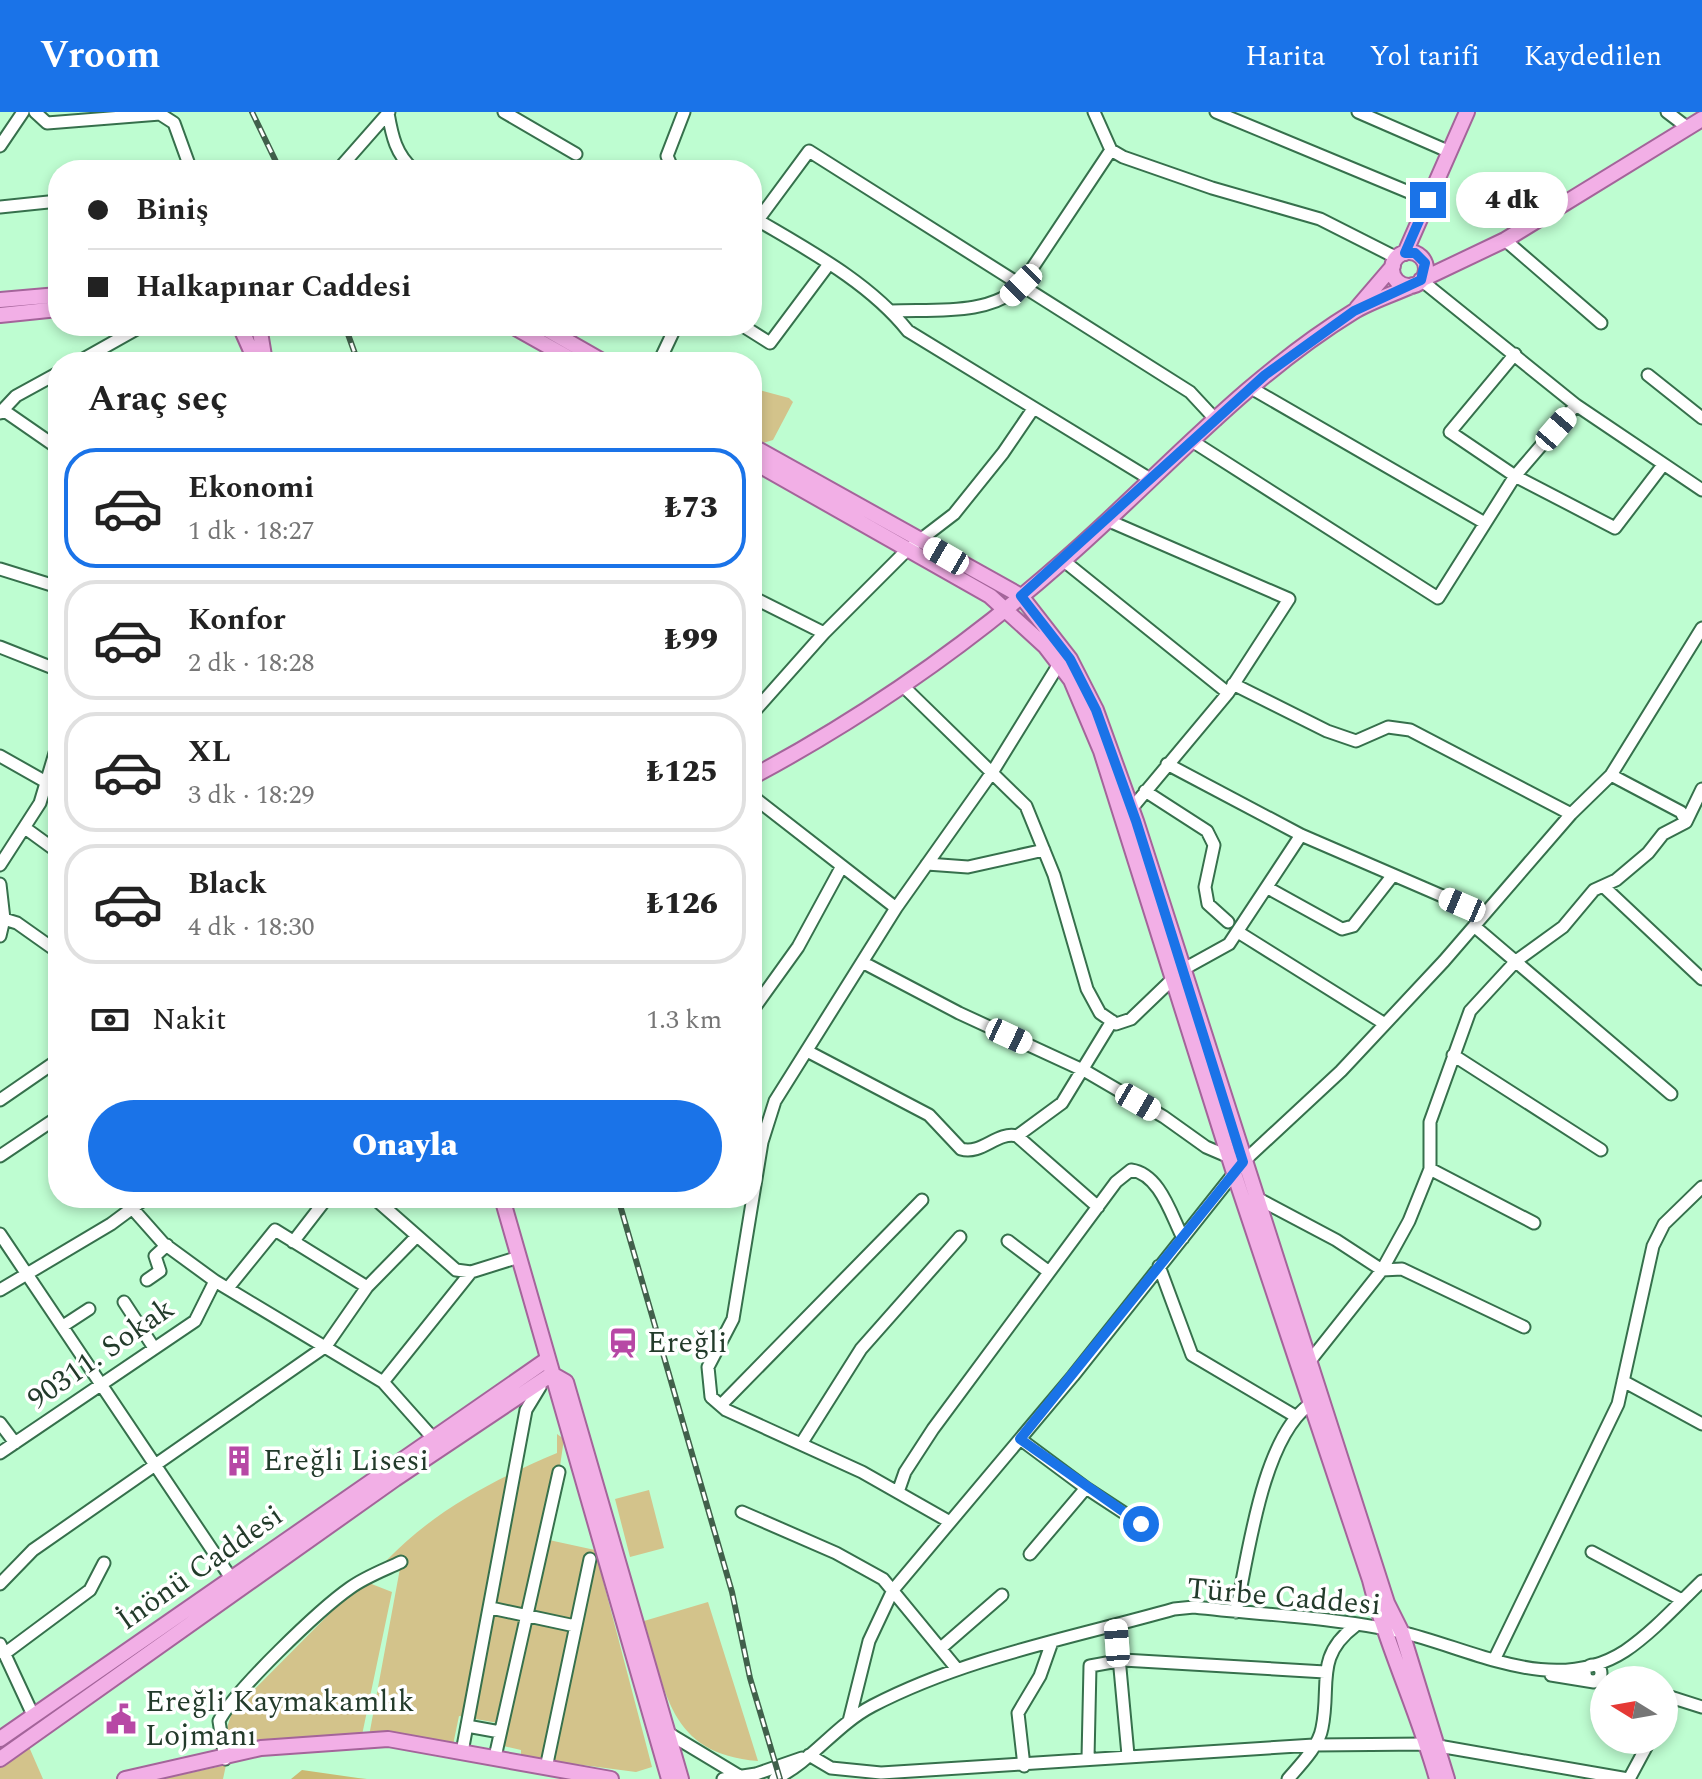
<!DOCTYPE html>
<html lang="tr">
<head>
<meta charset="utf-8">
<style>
  :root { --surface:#fff; --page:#f2f2f2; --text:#222; --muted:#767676; --line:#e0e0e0; --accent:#1a73e8 }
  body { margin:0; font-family:Spectral,serif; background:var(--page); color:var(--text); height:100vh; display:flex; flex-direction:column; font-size:30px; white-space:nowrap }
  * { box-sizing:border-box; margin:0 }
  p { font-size:26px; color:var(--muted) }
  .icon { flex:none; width:44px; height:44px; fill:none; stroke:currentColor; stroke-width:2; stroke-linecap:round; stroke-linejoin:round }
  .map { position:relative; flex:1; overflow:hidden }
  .drawer { position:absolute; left:48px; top:240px; width:714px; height:856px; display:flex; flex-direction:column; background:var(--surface); border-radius:32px; box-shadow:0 4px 12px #0003 }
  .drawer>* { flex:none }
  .hud { position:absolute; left:48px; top:48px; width:714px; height:176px; border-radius:32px; box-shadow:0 4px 12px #0003; display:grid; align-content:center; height:176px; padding:0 40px; background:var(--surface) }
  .needle { width:52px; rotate:281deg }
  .controls { position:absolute; left:1590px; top:1554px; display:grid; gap:16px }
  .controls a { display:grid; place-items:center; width:88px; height:88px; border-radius:50%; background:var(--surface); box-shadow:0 4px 12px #0003; font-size:40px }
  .end { position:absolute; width:36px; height:36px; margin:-18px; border:10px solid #1a73e8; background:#fff; box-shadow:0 0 0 4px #fff }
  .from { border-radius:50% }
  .bubble { position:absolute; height:56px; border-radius:28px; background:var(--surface); box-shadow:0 4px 12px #0003; font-size:26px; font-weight:800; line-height:56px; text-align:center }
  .car { position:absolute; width:24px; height:48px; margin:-24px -12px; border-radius:10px; box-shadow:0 0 6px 2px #0007; background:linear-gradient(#fff 24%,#345 0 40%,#fff 0 76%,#345 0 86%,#fff 0) }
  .hud b { display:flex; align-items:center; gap:28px; height:76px; font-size:30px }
  .hud b+b { border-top:2px solid var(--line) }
  .hud i { width:20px; height:20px; background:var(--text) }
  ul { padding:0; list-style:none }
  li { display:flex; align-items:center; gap:24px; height:120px; margin:0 16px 12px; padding:0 24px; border:4px solid var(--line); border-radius:32px }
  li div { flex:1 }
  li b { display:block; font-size:30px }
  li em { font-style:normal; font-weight:800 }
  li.selected { border-color:var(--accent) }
  li>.icon { width:72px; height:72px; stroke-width:1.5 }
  h2 { padding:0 40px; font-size:36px; line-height:96px }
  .pay { display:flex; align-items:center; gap:20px; height:88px; padding:0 40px; font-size:30px }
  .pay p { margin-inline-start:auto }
  .cta { display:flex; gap:16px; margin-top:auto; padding:16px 40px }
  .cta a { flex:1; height:92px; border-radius:48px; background:var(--accent); color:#fff; font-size:32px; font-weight:800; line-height:92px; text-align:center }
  header { display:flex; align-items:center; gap:48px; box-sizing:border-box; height:112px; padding:0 40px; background:var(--accent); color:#fff }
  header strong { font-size:38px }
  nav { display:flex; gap:44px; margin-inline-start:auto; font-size:28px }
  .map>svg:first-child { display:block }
  .green { fill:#d3c38b }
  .forest { fill:#cbb872 }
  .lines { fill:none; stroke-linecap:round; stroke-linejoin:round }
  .minor-casing { stroke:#36704c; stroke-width:15 }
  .major-casing { stroke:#a4649a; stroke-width:18 }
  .minor { stroke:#fff; stroke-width:11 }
  .major { stroke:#f2afe6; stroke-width:14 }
  .rail-casing { stroke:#41604b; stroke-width:6 }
  .rail { stroke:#fff; stroke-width:3; stroke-dasharray:9; stroke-linecap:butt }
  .route { stroke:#1a73e8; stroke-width:10 }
  .labels { text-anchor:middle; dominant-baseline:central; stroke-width:7; stroke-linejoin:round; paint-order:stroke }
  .poi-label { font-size:30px; fill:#233b2b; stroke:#fff; text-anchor:start }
  .street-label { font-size:30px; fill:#233b2b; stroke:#fff }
</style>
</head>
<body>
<header>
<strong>Vroom</strong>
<nav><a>Harita</a><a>Yol tarifi</a><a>Kaydedilen</a></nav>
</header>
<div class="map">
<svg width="1702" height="1667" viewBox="0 0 1702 1667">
  <rect width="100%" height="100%" fill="#befdd1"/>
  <path class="green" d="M752 276 789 286 793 290 773 328 759 332 752 328Z
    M557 1322 564 1327 549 1428 595 1438 652 1655 636 1660 521 1645V1638L503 1634 509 1613 459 1604 453 1633 390 1620 369 1624 401 1451 386 1449C435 1398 493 1368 557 1341Z
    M649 1378 664 1436 630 1445 615 1387Z
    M369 1471 392 1480 362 1623 257 1630 230 1636 225 1622 232 1600 352 1479Z
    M708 1490 758 1649C668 1642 666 1579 644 1509Z
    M26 1628 43 1667H0V1647Z
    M226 1653 223 1667H163Z"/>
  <path class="forest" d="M302 1658 358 1666 367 1667H291Z"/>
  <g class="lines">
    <g class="minor-casing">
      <path id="minor" d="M35 0 47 11 160 2 174 11 191 58
        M504 0 576 42
        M1094 0 1111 38 1123 45 1212 76 1320 107 1397 146
        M1216 0 1428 88
        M1358 0 1450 40
        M1667 0 1688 16
        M388 1C392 24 396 43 414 58
        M0 34 23 0
        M338 58 389 0
        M673 58 667 44 684 0
        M0 95 58 89
        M754 106C808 138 869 170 908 219L1150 367
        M752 116 809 39 1190 280 1216 308
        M1505 128 1601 211
        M1421 168 1576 293 1702 378
        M891 199C933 197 991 204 1021 173L1111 38
        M743 214 770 231 829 152
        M1515 242 1450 320 1515 364 1615 416 1663 353
        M78 250 142 214
        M659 250 676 214
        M1648 263 1702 306
        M1251 276 1483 410
        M3 298 58 336
        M0 301 16 284 58 261
        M1192 329 1438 486 1515 364 1576 293
        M1107 408 1289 487 1228 581 1127 702
        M1064 449 1228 581
        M0 457 58 475
        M752 485 824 521
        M0 535 58 558
        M1233 572 1327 619 1356 629 1388 615 1410 618 1571 702
        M903 574 1026 694 1054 763 1087 877 1100 901 1116 912 1131 907 1182 858 1229 832 1301 723
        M752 602 824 521 907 438 954 402 1003 341 1033 297
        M0 644 46 670
        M1167 652 1301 723 1484 802
        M1611 663 1681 700 1686 710
        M1145 679 1207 719 1214 733 1205 775 1208 792 1228 810
        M752 684 896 796
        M25 716 58 740
        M927 752 968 755 1044 738
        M0 753 40 691 58 631
        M0 772 4 807
        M1603 774 1702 867
        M1268 776 1342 817 1353 814 1393 763
        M1474 814 1671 982
        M1238 820 1385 912
        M0 824 4 807 17 811 58 840
        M864 851 959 901 1087 960 1164 1005 1206 1035 1234 1047
        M752 899 798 835 842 754
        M807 939 929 1003 961 1037C982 1043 997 1019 1017 1024L1098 1095
        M1453 943 1601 1038
        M0 988 58 948
        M1017 1024 1062 991 1112 909
        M0 1044 58 1005
        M1430 1057 1534 1111
        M1255 1085 1336 1128 1382 1158 1402 1157 1524 1215
        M374 1086 456 1158 471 1160 519 1145
        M132 1096 163 1131 215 1169 383 1270 432 1325
        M0 1122 231 1466
        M1008 1129 1049 1160
        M293 1130 327 1086
        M1159 1154 1192 1243 1295 1304
        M147 1168 160 1159 155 1144 167 1133
        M228 1176 275 1118 367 1175
        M0 1178 111 1112 146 1086
        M124 1190 154 1236
        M63 1214 89 1197
        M1309 1250 1382 1158 1409 1109 1430 1057V1010L1470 899 1516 849 1563 815 1594 778 1616 768 1648 741 1663 722 1686 710 1702 677
        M1623 1269 1702 1312
        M383 1270 471 1160
        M721 1293 922 1088
        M0 1311 15 1331
        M1020 1327 1086 1376 1030 1442
        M801 1332 861 1237 960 1125
        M0 1341 195 1209 215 1169
        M1086 1376 1141 1412
        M898 1380 905 1360 933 1317 1116 1070 1131 1058C1160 1062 1171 1103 1183 1126
        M742 1400 836 1441 883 1467 957 1557
        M950 1410 862 1360 726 1298 711 1285 708 1255 733 1207 762 1030 775 989 896 796 993 659 1059 552
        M1592 1440 1682 1488
        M0 1472 33 1438 326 1234 367 1175 417 1124
        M491 1496 575 1514
        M1236 1500C1248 1444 1262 1328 1309 1293
        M1116 1513 1128 1643
        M0 1532 33 1603
        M941 1536 1002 1483
        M4 1542 90 1478 104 1451
        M1494 1548 1618 1292 1653 1134 1664 1112 1702 1075
        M1585 1561a8 8 0 1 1 16 0a8 8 0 1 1-16 0Z
        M1551 1563 1594 1570
        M1664 1583 1702 1595
        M849 1609 869 1529 893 1478 1073 1264 1243 1050 1341 959 1444 849 1571 702 1611 663 1702 516
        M467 1614 500 1620
        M668 1621 741 1665
        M462 1640 526 1298 540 1275
        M809 1643 831 1656 881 1661 1314 1633 1427 1632 1628 1667
        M495 1645 559 1360
        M1088 1646 1090 1554 1123 1548 1325 1560
        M225 1647 219 1609C235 1578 320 1497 350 1476 365 1465 384 1458 401 1450
        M1024 1654 1018 1601 1040 1564 1052 1530
        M546 1656 590 1447
        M723 1667 756 1662 802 1646
        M775 1667C812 1649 836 1613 872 1594 966 1545 1072 1526 1174 1497L1194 1495C1262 1503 1334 1505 1401 1520 1473 1537 1554 1585 1625 1539 1653 1520 1678 1492 1702 1469
        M1288 1667C1300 1653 1319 1634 1322 1616 1331 1573 1314 1545 1355 1514
        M1629 1667 1650 1628"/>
    </g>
    <g class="major-casing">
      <path id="major" d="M1392 157a17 17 0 1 1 34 0a17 17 0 1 1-34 0Z
        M1405 141 1467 0
        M1421 168 1505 128 1702 7
        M0 188 58 183
        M1357 196 1393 154
        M0 203 58 197
        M240 214 256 250
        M259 214 265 250
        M512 214 576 250
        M541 214 604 250
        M752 334 1021 484 1070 547 1096 598 1136 709 1387 1491 1402 1521 1447 1667
        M752 349 990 484 1045 534 1071 568 1101 639 1235 1064 1370 1468C1387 1536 1418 1599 1437 1667
        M752 665C864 605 969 532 1064 448 1159 365 1244 267 1353 200 1371 189 1394 182 1413 173
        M502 1086 669 1667
        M552 1262 566 1270 681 1667
        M0 1627 548 1247
        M0 1647 395 1367 552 1262
        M125 1667 261 1636 388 1627 611 1667"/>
    </g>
    <use href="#minor" class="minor"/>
    <use href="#major" class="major"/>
    <g class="rail-casing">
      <path id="rail" d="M252 0 280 58
        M345 214 358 250
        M618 1086 732 1480 750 1566 780 1667"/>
    </g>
    <use href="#rail" class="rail"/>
  </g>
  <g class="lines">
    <path class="route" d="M1141 1412 1020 1327 1243 1050 1136 709 1096 598 1070 547 1021 484 1265 263 1354 199 1421 168 1425 151 1415 141H1405L1428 88"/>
  </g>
  <defs>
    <g id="station-bare" transform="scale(2.4)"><path d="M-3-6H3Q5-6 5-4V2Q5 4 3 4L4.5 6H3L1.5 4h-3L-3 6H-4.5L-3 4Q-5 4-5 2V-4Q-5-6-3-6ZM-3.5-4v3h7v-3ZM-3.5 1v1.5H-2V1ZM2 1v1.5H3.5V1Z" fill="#b748a5" stroke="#fff" stroke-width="2.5" paint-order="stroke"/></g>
    <g id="building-bare" transform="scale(2.4)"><path d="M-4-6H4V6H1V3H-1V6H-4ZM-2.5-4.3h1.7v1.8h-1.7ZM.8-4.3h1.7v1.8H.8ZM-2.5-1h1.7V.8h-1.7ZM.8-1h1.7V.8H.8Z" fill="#b748a5" stroke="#fff" stroke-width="2.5" paint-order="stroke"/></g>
    <g id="civic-bare" transform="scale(2.4)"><path d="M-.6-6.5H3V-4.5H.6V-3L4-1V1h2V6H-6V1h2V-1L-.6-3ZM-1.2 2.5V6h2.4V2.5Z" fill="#b748a5" stroke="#fff" stroke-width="2.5" paint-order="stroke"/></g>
  </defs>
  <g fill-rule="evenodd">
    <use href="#station-bare" x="623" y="1231"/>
    <use href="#building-bare" x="239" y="1349"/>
    <use href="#civic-bare" x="121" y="1607"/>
  </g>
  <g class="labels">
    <g class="poi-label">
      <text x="647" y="1231">Ereğli</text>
      <text x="263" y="1349">Ereğli Lisesi</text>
      <text x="145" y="1590">Ereğli Kaymakamlık<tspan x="145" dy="34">Lojmanı</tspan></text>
    </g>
    <g class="street-label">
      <text transform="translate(101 1242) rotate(-35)">90311. Sokak</text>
      <text transform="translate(200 1456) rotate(-35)">İnönü Caddesi</text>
      <text transform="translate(1284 1485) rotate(5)">Türbe Caddesi</text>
    </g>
  </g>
</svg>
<div class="controls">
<a><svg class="needle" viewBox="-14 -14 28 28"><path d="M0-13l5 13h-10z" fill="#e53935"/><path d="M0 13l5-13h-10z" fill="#767676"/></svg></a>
</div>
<i class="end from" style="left:1141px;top:1412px"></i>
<i class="end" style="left:1428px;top:88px"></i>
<div class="bubble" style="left:1456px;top:60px;width:112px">4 dk</div>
<i class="car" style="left:1021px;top:173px;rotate:225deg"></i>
<i class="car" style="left:1556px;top:317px;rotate:41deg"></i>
<i class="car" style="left:946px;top:444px;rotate:300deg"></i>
<i class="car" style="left:1462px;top:793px;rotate:293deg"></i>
<i class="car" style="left:1009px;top:924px;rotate:115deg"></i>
<i class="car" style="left:1138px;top:990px;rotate:120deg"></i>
<i class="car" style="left:1117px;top:1531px;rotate:356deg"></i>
<div class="hud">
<b><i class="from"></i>Biniş</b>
<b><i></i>Halkapınar Caddesi</b>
</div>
<section class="drawer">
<h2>Araç seç</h2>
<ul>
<li class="selected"><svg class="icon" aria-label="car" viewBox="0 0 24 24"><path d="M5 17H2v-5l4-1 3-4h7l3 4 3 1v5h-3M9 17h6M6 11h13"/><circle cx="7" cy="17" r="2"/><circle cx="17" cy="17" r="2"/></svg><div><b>Ekonomi</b><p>1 dk · 18:27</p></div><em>₺73</em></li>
<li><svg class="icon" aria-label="car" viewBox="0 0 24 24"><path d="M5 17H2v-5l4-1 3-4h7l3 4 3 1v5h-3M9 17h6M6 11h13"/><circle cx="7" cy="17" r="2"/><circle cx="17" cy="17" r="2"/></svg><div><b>Konfor</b><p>2 dk · 18:28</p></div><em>₺99</em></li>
<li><svg class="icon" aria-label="car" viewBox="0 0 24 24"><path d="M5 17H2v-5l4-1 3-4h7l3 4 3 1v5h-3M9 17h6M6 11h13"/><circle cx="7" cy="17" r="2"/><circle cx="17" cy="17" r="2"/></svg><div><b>XL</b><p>3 dk · 18:29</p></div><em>₺125</em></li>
<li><svg class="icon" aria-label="car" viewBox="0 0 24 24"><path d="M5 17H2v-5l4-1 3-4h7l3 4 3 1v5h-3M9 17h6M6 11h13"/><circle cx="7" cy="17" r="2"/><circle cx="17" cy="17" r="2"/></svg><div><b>Black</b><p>4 dk · 18:30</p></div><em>₺126</em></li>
</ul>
<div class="pay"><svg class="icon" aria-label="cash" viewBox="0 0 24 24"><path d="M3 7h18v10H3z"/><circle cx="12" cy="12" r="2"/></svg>Nakit<p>1.3 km</p></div>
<div class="cta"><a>Onayla</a></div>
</section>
</div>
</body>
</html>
